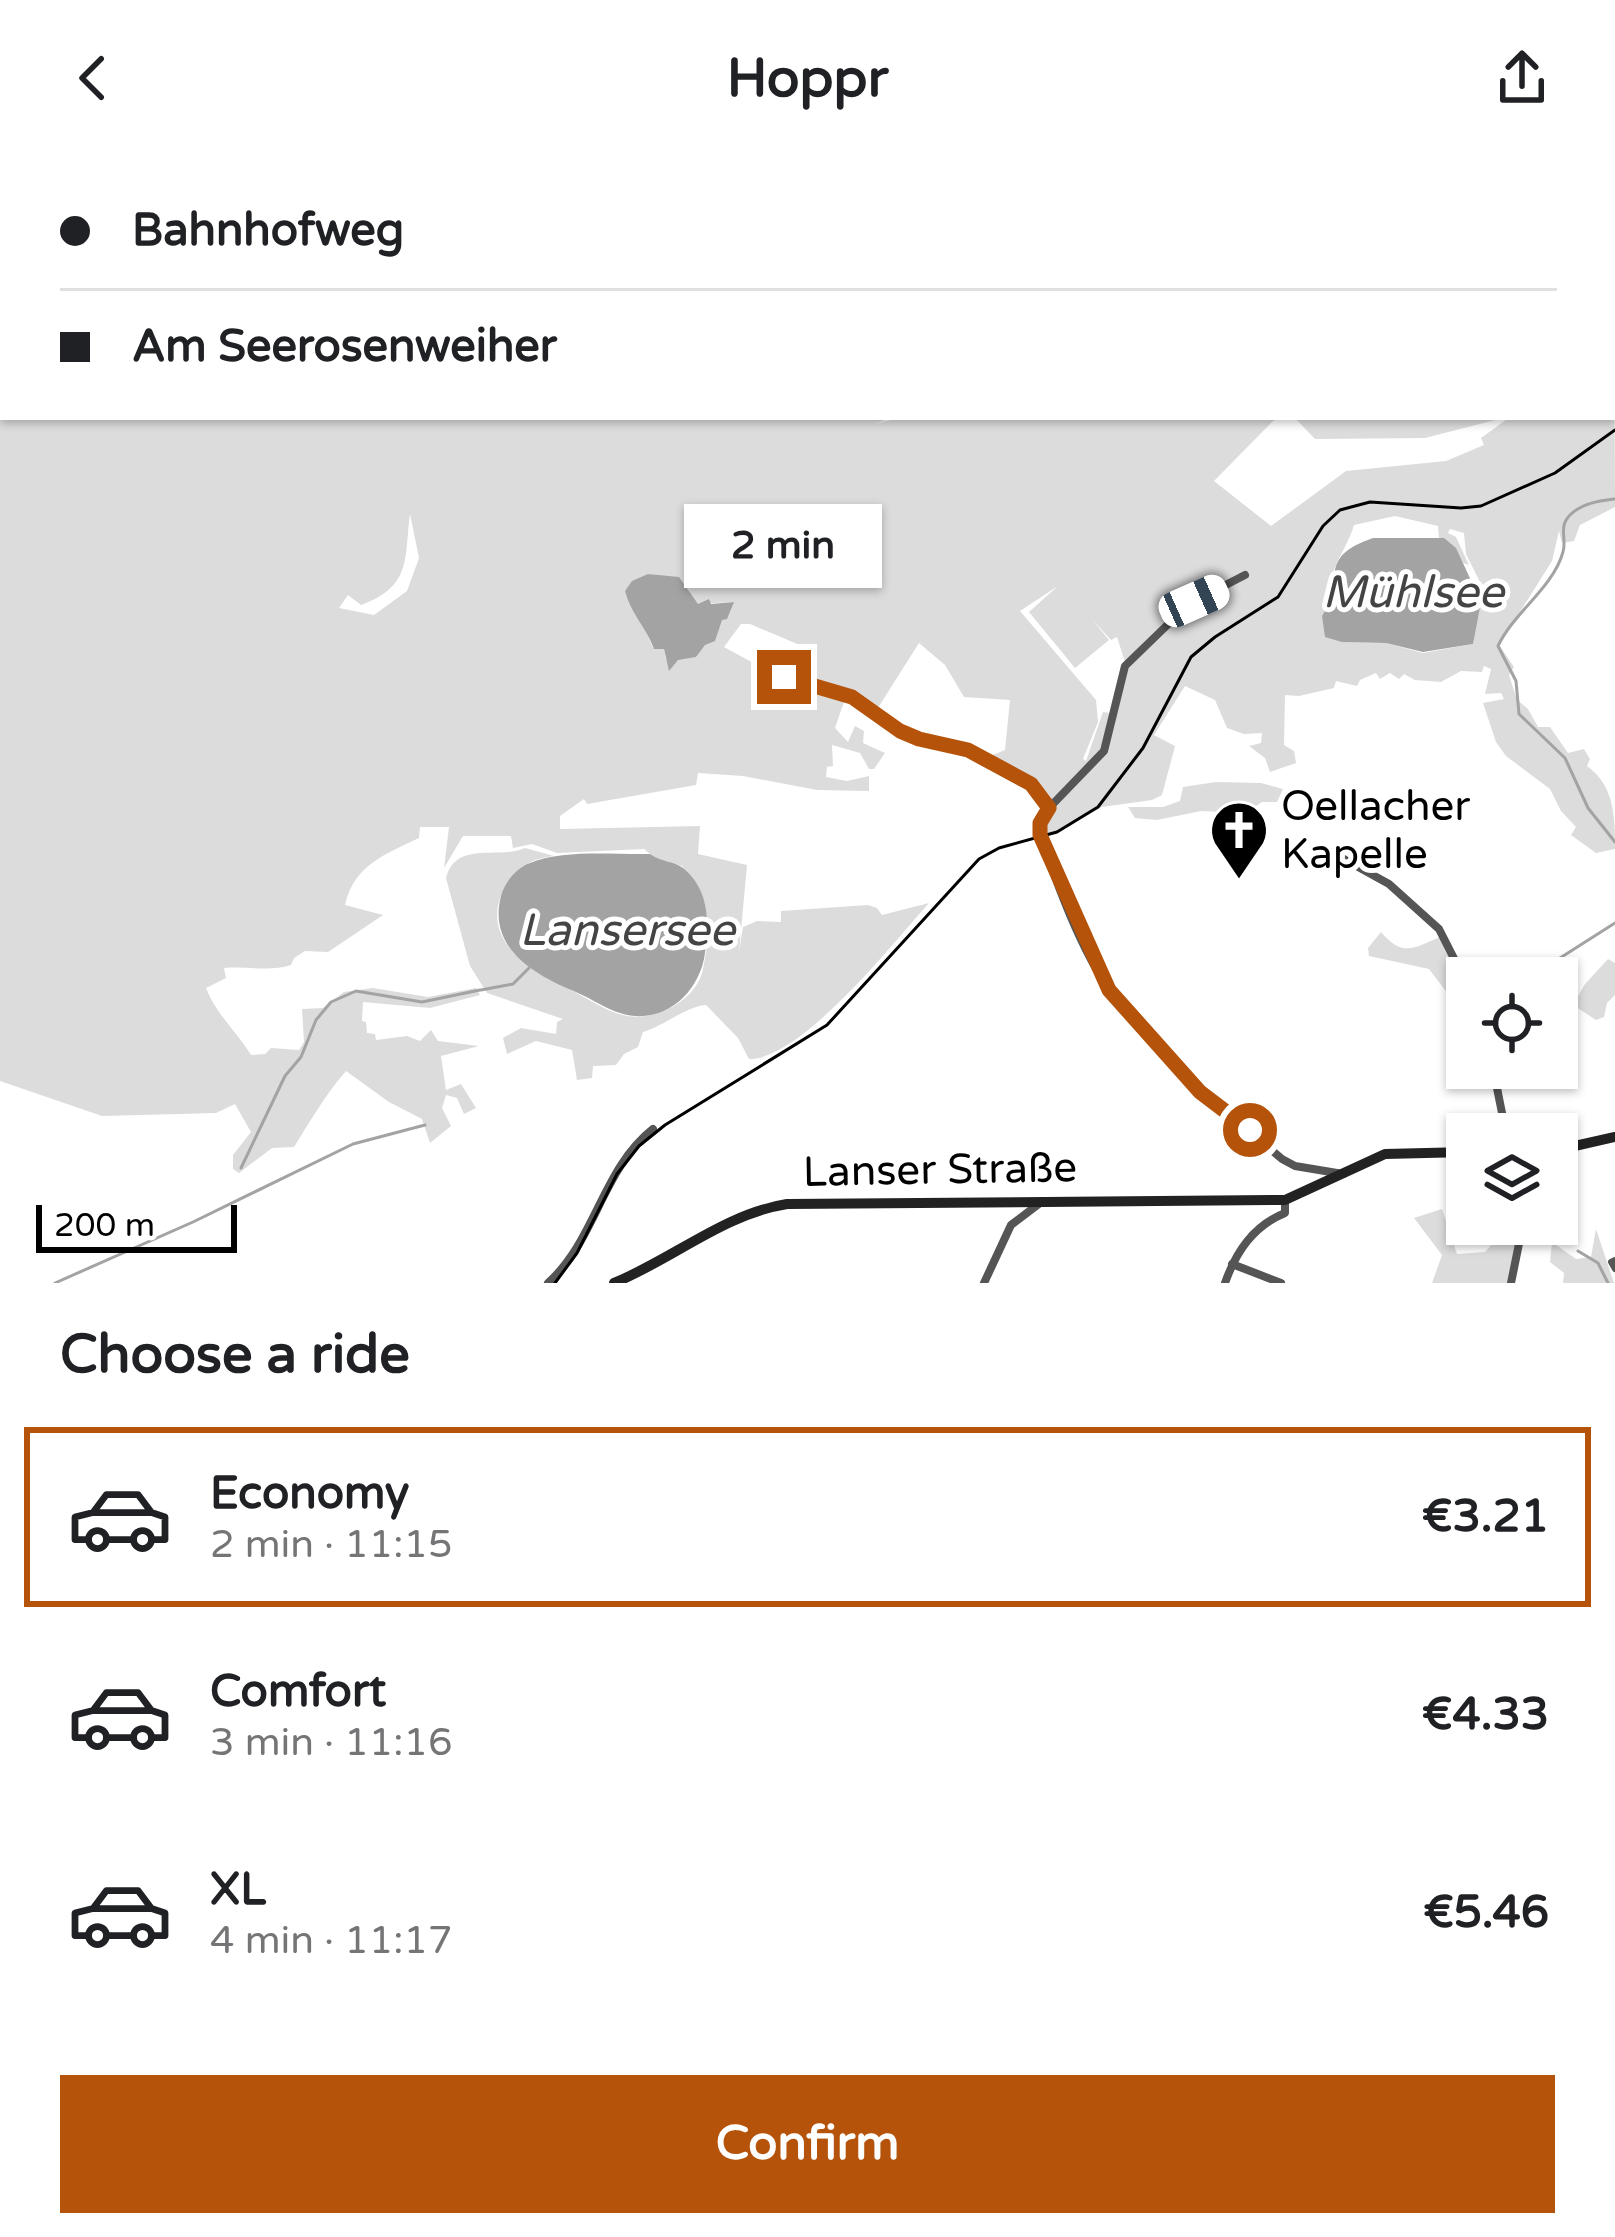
<!DOCTYPE html>
<html lang="en">
<head>
<meta charset="utf-8">
<style>
  :root { --surface:#fff; --page:#f2f2f2; --text:#202124; --muted:#757577; --line:#e0e0e0; --accent:#b45309 }
  body { margin:0; font-family:"Varela Round",sans-serif; background:var(--page); color:var(--text); height:100vh; display:flex; flex-direction:column; font-size:45px; white-space:nowrap }
  * { box-sizing:border-box; margin:0 }
  p { font-size:39px; color:var(--muted) }
  .icon { flex:none; width:66px; height:66px; fill:none; stroke:currentColor; stroke-width:2; stroke-linecap:round; stroke-linejoin:round }
  .map { position:relative; height:1127px; overflow:hidden }
  .side { display:flex; flex-direction:column; background:var(--surface); flex:1 }
  .side>* { flex:none }
  .guide { position:absolute; left:0px; top:0px; width:1617px; height:264px; box-shadow:0 3px 9px #0004; display:grid; align-content:center; height:264px; padding:0 60px; background:var(--surface) }
  .tools { position:absolute; left:1446px; top:801px; display:grid; gap:24px }
  .tools a { display:grid; place-items:center; width:132px; height:132px; border-radius:0px; background:var(--surface); box-shadow:0 3px 9px #0004; font-size:60px }
  .scale { position:absolute; left:36px; bottom:30px; width:201px; box-sizing:border-box; padding-left:12px; border:6px solid #000; border-top:0; font-size:33px; line-height:42px; white-space:nowrap; color:#000; -webkit-text-stroke:9px #fff; paint-order:stroke }
  .end { position:absolute; width:54px; height:54px; margin:-27px; border:15px solid #b45309; background:#fff; box-shadow:0 0 0 6px #fff }
  .from { border-radius:50% }
  .bubble { position:absolute; height:84px; border-radius:0px; background:var(--surface); box-shadow:0 3px 9px #0004; font-size:39px; font-weight:700; line-height:84px; text-align:center }
  .car { position:absolute; width:36px; height:72px; margin:-36px -18px; border-radius:15px; box-shadow:0 0 9px 3px #0007; background:linear-gradient(#fff 24%,#345 0 40%,#fff 0 76%,#345 0 86%,#fff 0) }
  .guide b { display:flex; align-items:center; gap:42px; height:114px; font-size:45px }
  .guide b+b { border-top:3px solid var(--line) }
  .guide i { width:30px; height:30px; background:var(--text) }
  ul { padding:0; list-style:none }
  li { display:flex; align-items:center; gap:36px; height:180px; margin:0 24px 18px; padding:0 36px; border:6px solid transparent; border-radius:0px }
  li div { flex:1 }
  li b { display:block; font-size:45px }
  li em { font-style:normal; font-weight:700 }
  li.current { border-color:var(--accent) }
  li>.icon { width:108px; height:108px; stroke-width:1.5 }
  h2 { padding:0 60px; font-size:54px; line-height:144px }
  .button { display:flex; gap:24px; margin-top:auto; padding:24px 60px }
  .button a { flex:1; height:138px; border-radius:0px; background:var(--accent); color:#fff; font-size:48px; font-weight:700; line-height:138px; text-align:center }
  header { display:flex; justify-content:space-between; align-items:center; height:156px; padding:0 60px; background:var(--surface); font-size:54px; font-weight:700 }
  .map>svg:first-child { display:block }
  .green { fill:#dcdcdc; fill-rule:evenodd }
  .water { fill:#a3a3a3 }
  .lines { fill:none; stroke-linecap:round; stroke-linejoin:round }
  .stream { stroke:#a3a3a3; stroke-width:3 }
  .pedestrian { stroke:#555; stroke-width:6 }
  .minor { stroke:#555; stroke-width:8 }
  .secondary { stroke:#222; stroke-width:10 }
  .tram { stroke:#000; stroke-width:3 }
  .route { stroke:#b45309; stroke-width:15 }
  .labels { text-anchor:middle; dominant-baseline:central; stroke-width:10; stroke-linejoin:round; paint-order:stroke }
  .poi-label { font-size:42px; fill:#000; stroke:#fff; text-anchor:start }
  .street-label { font-size:42px; fill:#000; stroke:#fff }
  .water-label { font-size:45px; font-style:italic; fill:#444; stroke:#fff }
</style>
</head>
<body>
<header><svg class="icon" aria-label="back" viewBox="0 0 24 24"><path d="M15 5l-7 7 7 7"/></svg>Hoppr<svg class="icon" aria-label="share" viewBox="0 0 24 24"><path d="M12 15V3M7 8l5-5 5 5M5 13v7h14v-7"/></svg></header>
<div class="map">
<svg width="1615" height="1127" viewBox="0 0 1615 1127">
  <rect width="100%" height="100%" fill="#fff"/>
  <path class="green" d="M0 0H1615V95L1614 3H3V261H893L875 268 902 261H1282L1273 265 1214 325 1271 370 1346 315 1446 305 1484 289 1481 282 1510 261H1614V104L1615 351 1580 369 1574 385 1562 387 1559 375 1552 405 1499 489 1514 511 1509 519 1517 544 1528 553 1538 571H1550L1568 597 1584 593 1590 603 1587 610C1615 630 1615 662 1615 693L1596 697 1571 679 1576 671 1561 655 1550 633 1506 600 1496 586 1483 547 1504 543 1501 537 1485 538 1491 513 1484 510 1482 516 1461 515 1441 526 1415 524 1404 518 1399 523 1390 517 1380 523 1376 517 1360 524 1357 530 1336 525 1334 532 1299 540 1285 539 1284 589 1294 595 1296 607 1270 616 1265 602 1249 590 1261 587 1262 577 1244 578 1227 572 1215 544 1185 530 1154 579 1175 590 1162 639 1152 644 1102 651 1044 683C1041 669 1051 654 1047 642 1041 623 1004 610 988 601L1005 594 1010 544 964 541 945 509 919 487 876 555 849 536 790 522 802 490 750 468H741L724 491 781 522 846 540 835 572 848 586 855 570 864 575 863 587 885 597 874 613H869L860 597 832 589 833 610 827 611 826 621 847 625 869 620V635L817 634 743 620 698 617 696 629 587 648 584 643 560 660V673L700 670 698 698 747 709 739 796 743 771 757 765 781 766V755L868 749 877 752 882 759 929 747C893 787 802 903 749 903L738 882 706 849C687 850 664 870 643 876L638 891 624 898 616 909 593 910 592 922 577 924 572 894 536 885 507 898 503 882 521 872 556 878 557 866 563 863 487 837 470 810 446 722C456 684 498 704 525 692L554 700C534 702 518 710 508 726 473 782 530 815 573 835 588 843 606 855 623 859 653 867 697 845 703 813 712 767 710 749 682 710L657 704 644 693 557 697 532 688 513 692 511 680H463L444 712 449 671H420L419 682C384 699 354 709 345 749L383 759 328 796 305 795 294 802 291 809C271 816 246 810 224 812L226 822 206 832C218 861 235 873 251 899L265 898 271 892 299 894 304 886 302 853 323 852 344 836 373 832 428 841 476 832 480 839 430 852 363 846 362 865 366 866 367 877 375 878 376 884 407 880 420 885 431 874 438 885 479 890 441 900 446 934 461 928 476 952 464 958 457 942 446 939 442 952 451 970 430 987 422 963 389 946 346 915C325 939 311 964 294 991L272 992 239 1017 233 1013V999L251 976 235 948 216 957 102 960 0 925ZM410 358 419 402 407 435 374 459 339 452 348 439 361 449C413 430 404 401 410 358ZM1395 360 1438 370 1439 382 1455 392 1463 407 1469 409 1456 381 1448 377 1450 373 1464 377 1466 398 1485 436 1481 435 1479 442 1473 488 1423 497 1386 487 1342 486 1322 460C1333 444 1327 431 1334 414 1340 398 1349 386 1354 369ZM648 418 674 422 698 448 733 446 696 501 666 504 664 493 653 492 641 464ZM1058 430 1029 456 1075 512 1109 484 1092 463 1111 484 1117 481 1125 506 1117 558 1103 556 1086 605 1083 603 1098 566 1096 544 1020 455Z
    M1294 261H1507L1425 282 1315 283Z
    M1216 626 1261 627 1283 633 1277 646H1262L1246 657 1201 655 1157 664 1135 662 1128 651H1163L1180 645 1183 631Z
    M1381 776C1403 802 1414 792 1442 780L1467 830V863L1429 813 1369 800 1368 792Z
    M1608 803 1615 807V839L1607 847 1604 861 1596 864 1573 849 1585 828Z
    M1442 1053 1457 1098 1485 1096 1493 1087 1510 1086V1076L1518 1077 1508 1127H1432L1442 1099 1414 1062Z
    M1596 1073 1614 1127H1563L1564 1117 1550 1106 1552 1086 1576 1103 1591 1101Z"/>
  <path class="water" d="M1373 382H1444L1456 392 1481 446 1473 488 1423 496 1386 487 1342 486 1325 481 1322 460C1346 424 1315 402 1373 382Z
    M648 418 679 421 698 448 709 443 711 448 734 446 727 463 722 464 715 485 705 489 696 501 678 504 669 515 664 493H654C646 471 631 458 625 435L632 425Z
    M650 698C660 706 674 705 683 712 710 734 709 767 705 797 700 837 663 871 620 857 606 853 592 843 578 837 537 820 487 794 501 740 505 726 516 712 530 707 565 693 613 699 650 698Z"/>
  <g class="lines">
    <path class="stream" d="M1615 343C1599 345 1582 347 1570 359 1558 371 1567 383 1563 396 1553 432 1514 456 1498 490L1516 525 1519 558 1565 602 1588 652 1615 686
      M1552 822 1560 802 1615 767
      M481 834 513 828 529 812
      M241 1012 285 920 301 901 316 864 331 846 356 835 422 846 480 834
      M1578 1095 1598 1107 1608 1127
      M55 1127 193 1066 353 988 425 969"/>
    <path class="pedestrian" d="M1615 1104 1611 1106 1615 1113"/>
    <path class="minor" d="M1245 419 1189 448 1125 510 1104 595 1049 652 1040 667 1039 677C1056 725 1081 795 1111 836 1158 901 1222 951 1282 1003L1295 1010 1343 1018
      M785 521 852 541 900 575 918 583 968 594 1031 628 1049 652
      M1342 702 1389 728 1439 773 1467 828
      M1493 912 1503 962 1525 978
      M1232 1108 1281 1127
      M548 1127C596 1084 602 1013 653 973
      M984 1127 1011 1069 1040 1047
      M1225 1127C1236 1096 1253 1070 1285 1057V1044
      M1511 1127 1523 1068"/>
    <path class="secondary" d="M1557 994 1615 981
      M614 1127C673 1103 724 1058 787 1048L1285 1044 1385 998 1467 996"/>
    <path class="tram" d="M555 1127 577 1097 617 1018 639 990 665 969 827 869 979 703 999 692 1057 676 1098 651 1143 592 1191 501 1215 481 1278 441 1323 370 1340 354 1370 346 1461 352 1481 350 1555 317 1615 274"/>
  </g>
  <g class="lines">
    <path class="route" d="M784 521 852 541 900 575 919 583 968 594 1031 628 1049 652 1040 667V679L1109 834 1200 936 1250 974"/>
  </g>
  <defs>
    <g id="church-pin" transform="scale(3)"><path d="M0 17L-7.5 6A9.5 9.5 0 1 1 7.5 6Z" fill="#000" stroke="#fff"/><path d="M-1.2-6h2.4v3.5h3.3v2.4h-3.3V6h-2.4V-.1h-3.3v-2.4h3.3Z" fill="#fff"/></g>
  </defs>
  <g fill-rule="evenodd">
    <use href="#church-pin" x="1239" y="674"/>
  </g>
  <g class="labels">
    <g class="poi-label">
      <text x="1281" y="650">Oellacher<tspan x="1281" dy="48">Kapelle</tspan></text>
    </g>
    <g class="street-label">
      <text transform="translate(940 1014) rotate(-1)">Lanser Straße</text>
    </g>
    <g class="water-label">
      <text x="1413" y="437">Mühlsee</text>
      <text x="627" y="775">Lansersee</text>
    </g>
  </g>
</svg>
<div class="tools">
<a><svg class="icon" aria-label="locate" viewBox="0 0 24 24"><circle cx="12" cy="12" r="6"/><path d="M12 2v4M12 18v4M2 12h4M18 12h4"/></svg></a>
<a><svg class="icon" aria-label="layers" viewBox="0 0 24 24"><path d="M12 4l9 5-9 5-9-5zM3 14l9 5 9-5"/></svg></a>
</div>
<div class="scale">200 m</div>
<i class="end from" style="left:1250px;top:974px"></i>
<i class="end" style="left:784px;top:521px"></i>
<div class="bubble" style="left:684px;top:348px;width:198px">2 min</div>
<i class="car" style="left:1194px;top:445px;rotate:66deg"></i>
<div class="guide">
<b><i class="from"></i>Bahnhofweg</b>
<b><i></i>Am Seerosenweiher</b>
</div>
</div>
<section class="side">
<h2>Choose a ride</h2>
<ul>
<li class="current"><svg class="icon" aria-label="car" viewBox="0 0 24 24"><path d="M5 17H2v-5l4-1 3-4h7l3 4 3 1v5h-3M9 17h6M6 11h13"/><circle cx="7" cy="17" r="2"/><circle cx="17" cy="17" r="2"/></svg><div><b>Economy</b><p>2 min · 11:15</p></div><em>€3.21</em></li>
<li><svg class="icon" aria-label="car" viewBox="0 0 24 24"><path d="M5 17H2v-5l4-1 3-4h7l3 4 3 1v5h-3M9 17h6M6 11h13"/><circle cx="7" cy="17" r="2"/><circle cx="17" cy="17" r="2"/></svg><div><b>Comfort</b><p>3 min · 11:16</p></div><em>€4.33</em></li>
<li><svg class="icon" aria-label="car" viewBox="0 0 24 24"><path d="M5 17H2v-5l4-1 3-4h7l3 4 3 1v5h-3M9 17h6M6 11h13"/><circle cx="7" cy="17" r="2"/><circle cx="17" cy="17" r="2"/></svg><div><b>XL</b><p>4 min · 11:17</p></div><em>€5.46</em></li>
</ul>
<div class="button"><a>Confirm</a></div>
</section>
</body>
</html>
